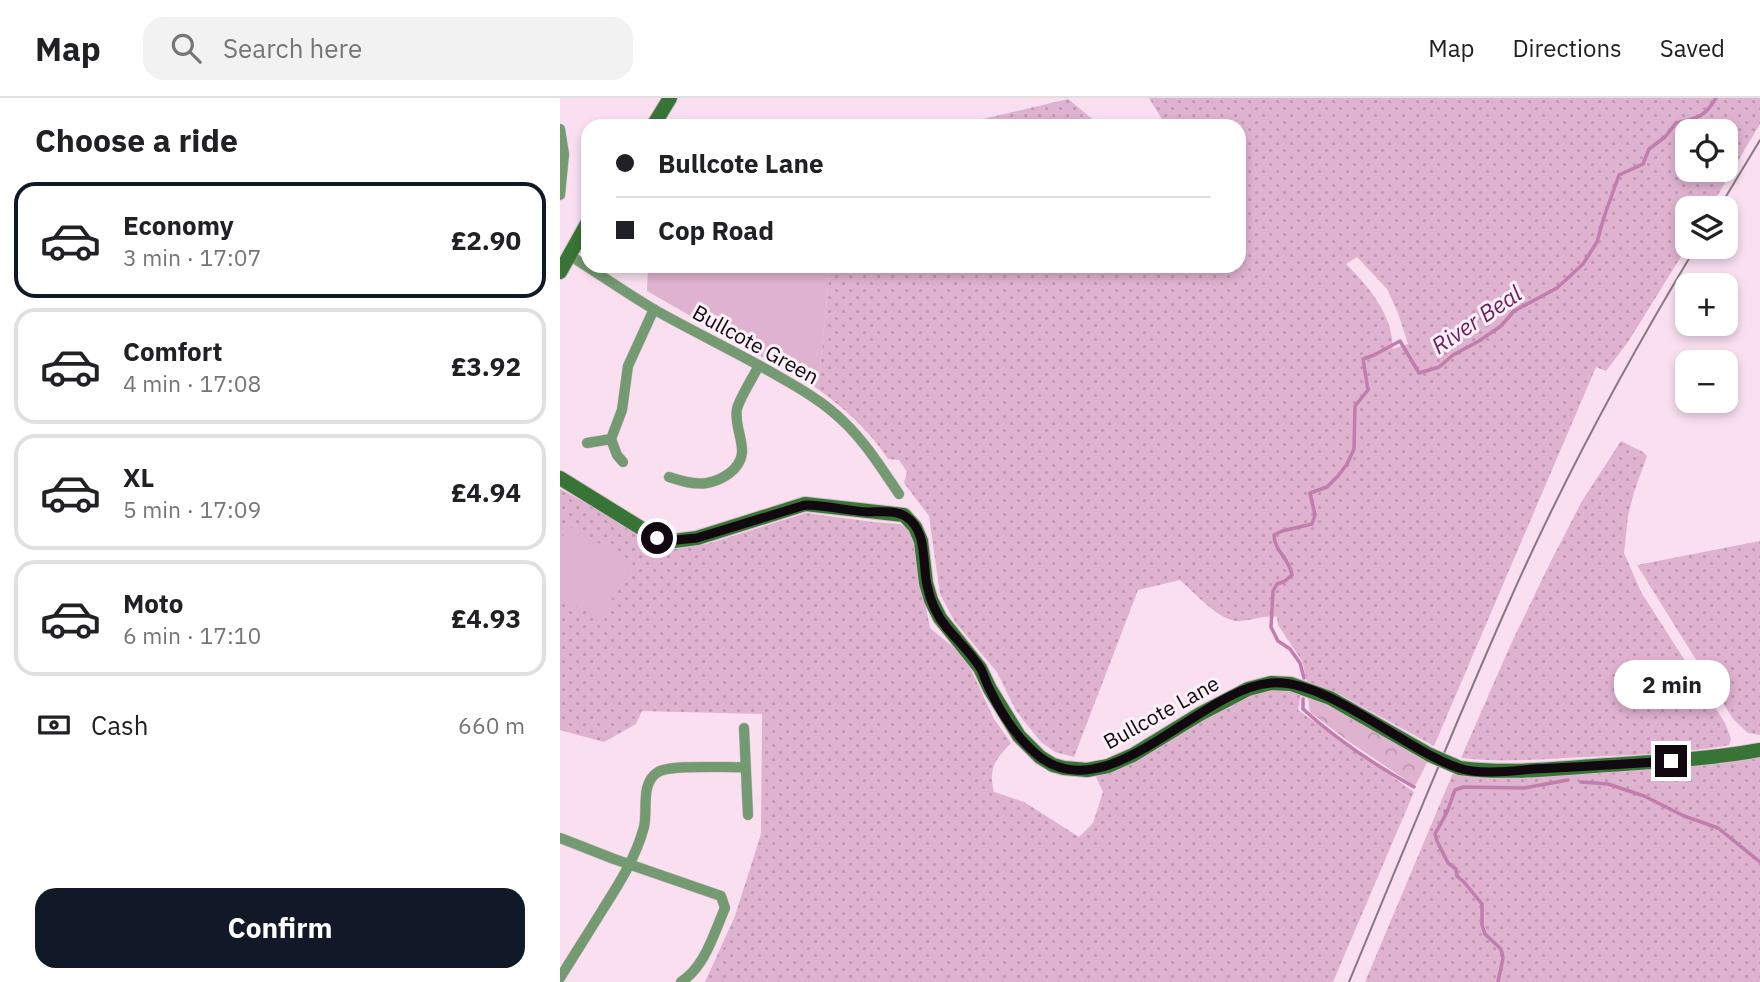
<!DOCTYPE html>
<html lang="en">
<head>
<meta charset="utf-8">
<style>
  :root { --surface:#fff; --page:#f2f2f2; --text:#202124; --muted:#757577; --line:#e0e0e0; --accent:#111827 }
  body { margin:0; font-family:"IBM Plex Sans",sans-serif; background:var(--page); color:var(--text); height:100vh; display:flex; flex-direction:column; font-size:26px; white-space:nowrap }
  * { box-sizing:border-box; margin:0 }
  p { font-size:23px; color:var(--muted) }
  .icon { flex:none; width:38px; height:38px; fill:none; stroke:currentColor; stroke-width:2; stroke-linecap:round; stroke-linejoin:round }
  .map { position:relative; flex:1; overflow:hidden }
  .side { display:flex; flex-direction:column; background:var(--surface); width:560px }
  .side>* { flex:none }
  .top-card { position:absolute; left:21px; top:21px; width:665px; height:154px; border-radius:21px; box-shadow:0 4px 10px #0003; display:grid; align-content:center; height:154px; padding:0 35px; background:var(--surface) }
  .buttons { position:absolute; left:1115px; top:21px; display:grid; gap:14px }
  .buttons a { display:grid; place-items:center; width:63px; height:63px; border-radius:14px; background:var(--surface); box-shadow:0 4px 10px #0003; font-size:35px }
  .end { position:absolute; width:32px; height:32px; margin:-16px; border:9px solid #11090f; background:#fff; box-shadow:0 0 0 4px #fff }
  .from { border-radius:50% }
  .bubble { position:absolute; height:49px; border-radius:21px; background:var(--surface); box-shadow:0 4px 10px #0003; font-size:23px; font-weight:700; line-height:49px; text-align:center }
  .top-card b { display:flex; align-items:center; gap:24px; height:66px; font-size:26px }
  .top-card b+b { border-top:2px solid var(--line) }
  .top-card i { width:18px; height:18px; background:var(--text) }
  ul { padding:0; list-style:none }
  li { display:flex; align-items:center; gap:21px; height:116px; margin:0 14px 10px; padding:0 21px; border:4px solid var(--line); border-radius:21px }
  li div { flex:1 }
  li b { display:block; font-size:26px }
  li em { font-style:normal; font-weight:700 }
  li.active { border-color:var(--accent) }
  li>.icon { width:63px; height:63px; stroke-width:1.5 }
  h2 { padding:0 35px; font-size:32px; line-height:84px }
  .pay { display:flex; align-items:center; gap:18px; height:77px; padding:0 35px; font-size:26px }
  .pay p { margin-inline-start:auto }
  .cta { display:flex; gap:14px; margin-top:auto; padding:14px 35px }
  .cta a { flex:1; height:80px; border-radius:21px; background:var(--accent); color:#fff; font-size:28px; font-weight:700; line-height:80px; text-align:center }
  header { display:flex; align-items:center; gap:42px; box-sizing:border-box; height:98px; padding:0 35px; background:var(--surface); border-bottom:2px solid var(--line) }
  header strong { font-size:33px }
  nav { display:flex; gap:38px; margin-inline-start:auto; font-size:24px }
  .search { width:490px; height:63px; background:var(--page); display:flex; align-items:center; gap:18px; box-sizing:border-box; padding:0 24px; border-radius:21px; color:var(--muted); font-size:26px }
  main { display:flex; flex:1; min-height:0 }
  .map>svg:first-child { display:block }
  .grass { fill:url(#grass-dots); fill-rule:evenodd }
  .forest { fill:url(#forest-crowns) }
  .pitch { fill:#dfb2d0 }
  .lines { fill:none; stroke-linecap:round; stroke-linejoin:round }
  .stream { stroke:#c17dad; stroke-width:3.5 }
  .street-casing { stroke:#d4bdcc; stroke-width:11 }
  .secondary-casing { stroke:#d4bdcc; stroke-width:16 }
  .street { stroke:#739a71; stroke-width:10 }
  .secondary { stroke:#387436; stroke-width:14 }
  .tram { stroke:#897884; stroke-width:2 }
  .secondary-bridge-casing { stroke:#d4bdcc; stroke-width:16; stroke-linecap:butt }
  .secondary-bridge { stroke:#387436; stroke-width:14 }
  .route { stroke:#11090f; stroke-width:9 }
  .labels { text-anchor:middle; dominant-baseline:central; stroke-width:6; stroke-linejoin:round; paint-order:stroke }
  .street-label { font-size:21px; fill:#11090f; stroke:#fcf1f8 }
  .water-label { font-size:23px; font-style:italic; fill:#6e1d5b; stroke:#fcf1f8 }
</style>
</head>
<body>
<header>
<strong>Map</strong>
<div class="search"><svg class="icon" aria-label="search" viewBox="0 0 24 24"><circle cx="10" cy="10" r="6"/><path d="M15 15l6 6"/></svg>Search here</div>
<nav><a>Map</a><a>Directions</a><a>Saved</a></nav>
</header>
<main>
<section class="side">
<h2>Choose a ride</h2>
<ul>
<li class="active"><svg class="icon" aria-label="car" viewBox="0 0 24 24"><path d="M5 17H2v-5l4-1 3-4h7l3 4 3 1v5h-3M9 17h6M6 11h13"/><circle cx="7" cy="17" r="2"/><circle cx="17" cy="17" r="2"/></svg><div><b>Economy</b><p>3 min · 17:07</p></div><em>£2.90</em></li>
<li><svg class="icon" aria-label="car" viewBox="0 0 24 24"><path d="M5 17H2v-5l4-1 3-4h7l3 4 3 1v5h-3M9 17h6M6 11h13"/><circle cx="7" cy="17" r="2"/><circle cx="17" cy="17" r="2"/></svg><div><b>Comfort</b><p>4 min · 17:08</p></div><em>£3.92</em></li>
<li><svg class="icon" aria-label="car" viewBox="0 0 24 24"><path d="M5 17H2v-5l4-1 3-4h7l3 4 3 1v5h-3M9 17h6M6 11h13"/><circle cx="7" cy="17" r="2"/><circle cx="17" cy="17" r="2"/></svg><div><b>XL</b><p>5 min · 17:09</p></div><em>£4.94</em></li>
<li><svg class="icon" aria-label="car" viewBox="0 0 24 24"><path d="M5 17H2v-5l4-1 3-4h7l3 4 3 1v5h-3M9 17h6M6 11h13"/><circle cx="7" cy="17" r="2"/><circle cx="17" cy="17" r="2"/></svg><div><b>Moto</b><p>6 min · 17:10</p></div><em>£4.93</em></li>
</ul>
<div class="pay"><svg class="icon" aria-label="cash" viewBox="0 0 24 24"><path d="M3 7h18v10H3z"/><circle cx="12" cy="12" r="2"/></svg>Cash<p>660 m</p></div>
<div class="cta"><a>Confirm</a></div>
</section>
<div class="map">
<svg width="1200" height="884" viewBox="0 0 1200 884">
  <defs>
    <pattern id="grass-dots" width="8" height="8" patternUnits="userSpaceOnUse" patternTransform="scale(1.75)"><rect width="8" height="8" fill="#dfb2d0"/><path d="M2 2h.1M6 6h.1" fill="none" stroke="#be98b1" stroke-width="1.8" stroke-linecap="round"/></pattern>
    <pattern id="forest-crowns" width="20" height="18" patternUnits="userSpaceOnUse" patternTransform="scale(1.75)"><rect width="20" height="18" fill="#dfb2d0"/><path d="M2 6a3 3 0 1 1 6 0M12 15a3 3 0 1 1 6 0" fill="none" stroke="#be98b1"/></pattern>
  </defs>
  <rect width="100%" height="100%" fill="#f9dff0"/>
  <path class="grass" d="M589 0H1200V26L1150 110H1127V149L1068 244 1046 273 1036 269 874 648 781 597 747 584 742 563 718 527 717 519C700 517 693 523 678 523 659 523 634 494 620 482L578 492 514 659 495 654 481 644 456 613 437 574 395 524 380 496 369 418 344 385 347 374 339 362 328 361C308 331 286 312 258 291L270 168H679V28H606ZM1127 33H1166V72H1127ZM797 159 827 191 838 215 848 246 833 251C832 216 810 190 786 166Z
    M508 1 541 28H393Z
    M1061 343 1083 354 1087 358 1074 394 1068 418 1064 455 1081 494 1165 625 1171 641 1169 647C1121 656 1072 657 1024 659 983 661 941 665 901 660L950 548 989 467 1022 403Z
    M0 391 107 449 147 446 246 415 313 424 340 426 349 433 353 444 370 530 405 559 434 621 451 645C435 662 428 670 434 694L464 704 519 739 533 725 543 694 536 679 700 593 725 591 741 595 738 612 854 694 773 884H145L175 818 201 736 202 616 82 613 76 626 44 644 0 632Z
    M1200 443V637L1188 635 1173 621 1077 467Z
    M1200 657V884H805L893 675 925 679Z"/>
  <path class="forest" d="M748 599 762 604 868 663 855 688 788 643 750 614Z"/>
  <path class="pitch" d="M88 168H270L258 291 87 193Z
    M8 428 73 464 40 521 0 499V443Z"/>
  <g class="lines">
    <path class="stream" d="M744 580 740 565 730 551 718 543 711 529 713 493 717 486 725 483 732 477C730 461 714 453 714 437L722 433 752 426 755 417 750 395 767 389 778 378 787 366 794 351 795 308 808 292 803 261 814 257 840 243 859 275 879 269 893 257 919 243 941 228 954 213 997 190 1023 166 1037 144 1044 119 1059 77 1083 66 1089 51 1105 39 1116 25C1137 20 1144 20 1156 0
      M743 601V611C776 641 815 667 854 689
      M1021 684 1048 686 1084 698 1124 718 1158 730 1200 764
      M885 713 886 716 875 736 877 743 888 765 896 771 897 778 904 784 922 806V827L925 836 941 851 943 860 938 884
      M887 714 895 692 904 689 964 690 1008 682"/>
    <g class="street-casing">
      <path id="street" d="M0 31 4 56 0 97
        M9 157C38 175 66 195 95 212 136 235 178 255 218 278 241 291 265 305 284 324 306 345 322 371 339 396
        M51 341 57 357 63 364
        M27 345 51 341 62 312 68 268 94 211
        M109 379C121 383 134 387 147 385 162 382 180 372 182 355 183 341 174 325 177 311 179 301 194 278 199 267
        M184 630 188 717
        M0 740 54 761 161 798 165 810C154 835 145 869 121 884
        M0 880C14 857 29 834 43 811 59 786 76 759 84 729 88 712 80 685 98 674 110 666 168 670 185 669"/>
    </g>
    <g class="secondary-casing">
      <path id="secondary" d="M93 28 110 0
        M0 174 28 124
        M0 380 97 440 106 444 137 440 245 406 344 417 355 429 361 443 366 485 371 502 380 520 420 570 430 591 459 638 480 659 493 667 504 670 527 672 548 668 573 657 640 616 688 591 711 585 731 586 770 600 870 657
        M900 670C944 676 990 671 1034 668 1090 664 1145 662 1200 652"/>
    </g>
    <use href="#street" class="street"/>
    <use href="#secondary" class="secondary"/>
    <path class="tram" d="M1159 110 1200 42
      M789 884C842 757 893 630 949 504 1003 382 1067 263 1136 149"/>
    <g class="secondary-bridge-casing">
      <path id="secondary-bridge" d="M870 657 900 670"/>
    </g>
    <use href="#secondary-bridge" class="secondary-bridge"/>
  </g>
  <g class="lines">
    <path class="route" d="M97 440 106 443 137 440 245 407C267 407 287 413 308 414 320 414 335 412 345 418 368 432 362 465 367 487 370 502 377 518 387 530 398 543 412 556 421 571 424 577 426 584 429 590 441 615 458 642 480 659 550 712 641 590 711 585 767 580 844 652 899 670 919 677 951 673 973 671 1019 669 1065 666 1111 663"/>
  </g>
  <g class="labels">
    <g class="street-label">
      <text transform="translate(196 246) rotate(29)">Bullcote Green</text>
      <text transform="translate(601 614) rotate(-29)">Bullcote Lane</text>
    </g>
    <g class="water-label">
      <text transform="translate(916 221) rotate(-34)">River Beal</text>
    </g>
  </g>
</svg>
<div class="buttons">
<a><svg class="icon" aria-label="locate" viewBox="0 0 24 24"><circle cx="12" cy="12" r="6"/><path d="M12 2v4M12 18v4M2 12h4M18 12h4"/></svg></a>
<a><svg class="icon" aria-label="layers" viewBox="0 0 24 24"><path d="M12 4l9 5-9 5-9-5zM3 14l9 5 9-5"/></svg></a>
<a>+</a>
<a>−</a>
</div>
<i class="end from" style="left:97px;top:440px"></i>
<i class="end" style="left:1111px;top:663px"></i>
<div class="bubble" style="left:1054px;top:562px;width:116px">2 min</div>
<div class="top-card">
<b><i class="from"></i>Bullcote Lane</b>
<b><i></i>Cop Road</b>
</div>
</div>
</main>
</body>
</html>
